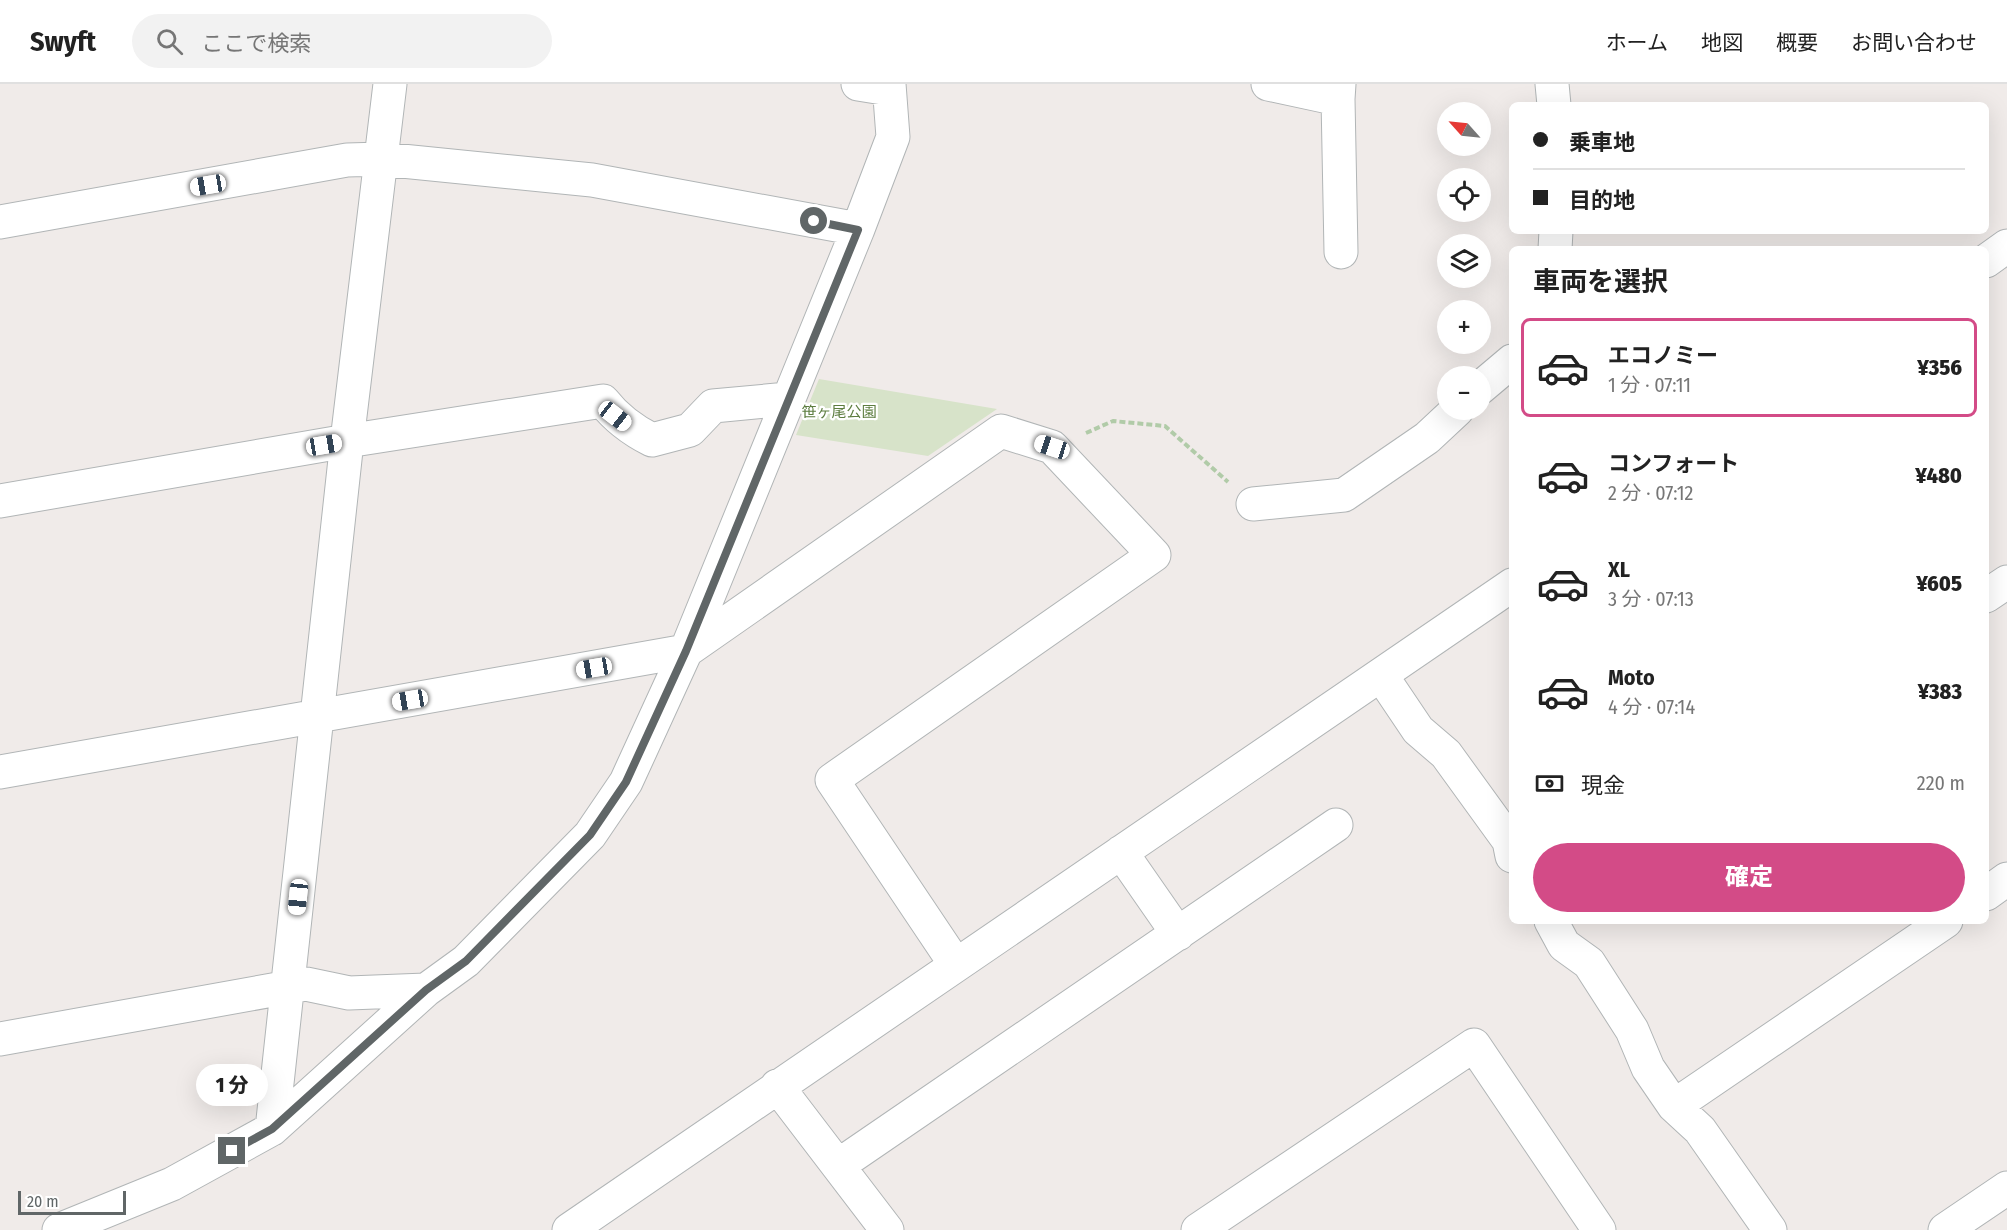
<!DOCTYPE html>
<html lang="ja">
<head>
<meta charset="utf-8">
<style>
  :root { --surface:#fff; --page:#f2f2f2; --text:#222; --muted:#767676; --line:#e0e0e0; --accent:#d34b87 }
  body { margin:0; font-family:"Fira Sans Condensed","Noto Sans JP",sans-serif; background:var(--page); color:var(--text); height:100vh; display:flex; flex-direction:column; font-size:22px; white-space:nowrap }
  * { box-sizing:border-box; margin:0 }
  p { font-size:20px; color:var(--muted) }
  .icon { flex:none; width:33px; height:33px; fill:none; stroke:currentColor; stroke-width:2; stroke-linecap:round; stroke-linejoin:round }
  .map { position:relative; flex:1; overflow:hidden }
  .drawer { position:absolute; left:1509px; top:162px; width:480px; height:678px; display:flex; flex-direction:column; background:var(--surface); border-radius:9px; box-shadow:0 6px 24px #0002 }
  .drawer>* { flex:none }
  .hud { position:absolute; left:1509px; top:18px; width:480px; height:132px; border-radius:9px; box-shadow:0 6px 24px #0002; display:grid; align-content:center; height:132px; padding:0 24px; background:var(--surface) }
  .needle { width:39px; rotate:297deg }
  .fabs { position:absolute; left:1437px; top:18px; display:grid; gap:12px }
  .fabs a { display:grid; place-items:center; width:54px; height:54px; border-radius:50%; background:var(--surface); box-shadow:0 6px 24px #0002; font-size:30px }
  .scale { position:absolute; left:18px; bottom:15px; width:108px; box-sizing:border-box; padding-left:6px; border:3px solid #606667; border-top:0; font-size:16px; line-height:21px; white-space:nowrap; color:#606667; -webkit-text-stroke:4px #fff; paint-order:stroke }
  .end { position:absolute; width:27px; height:27px; margin:-14px; border:8px solid #606667; background:#fff; box-shadow:0 0 0 3px #fff }
  .from { border-radius:50% }
  .bubble { position:absolute; height:42px; border-radius:21px; background:var(--surface); box-shadow:0 6px 24px #0002; font-size:20px; font-weight:800; line-height:42px; text-align:center }
  .car { position:absolute; width:18px; height:36px; margin:-18px -9px; border-radius:8px; box-shadow:0 0 4px 2px #0007; background:linear-gradient(#fff 24%,#345 0 40%,#fff 0 76%,#345 0 86%,#fff 0) }
  .hud b { display:flex; align-items:center; gap:21px; height:57px; font-size:22px }
  .hud b+b { border-top:2px solid var(--line) }
  .hud i { width:15px; height:15px; background:var(--text) }
  ul { padding:0; list-style:none }
  li { display:flex; align-items:center; gap:18px; height:99px; margin:0 12px 9px; padding:0 12px; border:3px solid transparent; border-radius:9px }
  li div { flex:1 }
  li b { display:block; font-size:22px }
  li em { font-style:normal; font-weight:800 }
  li.on { border-color:var(--accent) }
  li>.icon { width:54px; height:54px; stroke-width:1.5 }
  h2 { padding:0 24px; font-size:27px; line-height:72px }
  .pay { display:flex; align-items:center; gap:15px; height:66px; padding:0 24px; font-size:22px }
  .pay p { margin-inline-start:auto }
  .cta { display:flex; gap:12px; margin-top:auto; padding:12px 24px }
  .cta a { flex:1; height:69px; border-radius:36px; background:var(--accent); color:#fff; font-size:24px; font-weight:800; line-height:69px; text-align:center }
  header { display:flex; align-items:center; gap:36px; box-sizing:border-box; height:84px; padding:0 30px; background:var(--surface); border-bottom:2px solid var(--line) }
  header strong { font-size:28px }
  nav { display:flex; gap:33px; margin-inline-start:auto; font-size:21px }
  .search { width:420px; height:54px; background:var(--page); display:flex; align-items:center; gap:15px; box-sizing:border-box; padding:0 21px; border-radius:33px; color:var(--muted); font-size:22px }
  .map>svg:first-child { display:block }
  .green { fill:#d7e3c9 }
  .lines { fill:none; stroke-linecap:round; stroke-linejoin:round }
  .minor-casing { stroke:#b1b5b6; stroke-width:35 }
  .path { stroke:#b1cba8; stroke-width:4; stroke-dasharray:6 3; stroke-linecap:butt }
  .minor { stroke:#fff; stroke-width:33 }
  .route { stroke:#606667; stroke-width:8 }
  .labels { text-anchor:middle; dominant-baseline:central; stroke-width:4.5; stroke-linejoin:round; paint-order:stroke }
  .park-label { font-size:15px; fill:#5d7d40; stroke:#fff }
</style>
</head>
<body>
<header>
<strong>Swyft</strong>
<div class="search"><svg class="icon" aria-label="search" viewBox="0 0 24 24"><circle cx="10" cy="10" r="6"/><path d="M15 15l6 6"/></svg>ここで検索</div>
<nav><a>ホーム</a><a>地図</a><a>概要</a><a>お問い合わせ</a></nav>
</header>
<div class="map">
<svg width="2007" height="1146" viewBox="0 0 2007 1146">
  <rect width="100%" height="100%" fill="#f0ebe9"/>
  <path class="green" d="M819 295 997 325 928 372 796 351Z"/>
  <g class="lines">
    <g class="minor-casing">
      <path id="minor" d="M858 0 889 5
        M1268 0 1338 15 1339 0
        M1552 0 1554 21
        M1338 15 1341 168
        M0 138 347 76 382 75 592 96 858 145
        M1555 165 1556 147
        M1986 177 2007 162
        M1480 304 1512 277
        M0 417 347 357 603 317C617 335 632 346 652 356L690 346 713 322 788 315
        M1253 420 1344 411 1427 354 1457 326
        M1986 512 2007 498
        M1381 591 1418 646 1446 670 1509 757 1512 772
        M0 688 686 567 1001 347 1052 363 1154 471 832 696 956 881
        M1121 768 1178 850
        M1986 810 2007 795
        M1551 837 1564 861 1589 879 1632 946 1648 984 1674 1022 1700 1046 1770 1146
        M0 955 306 900 349 909 426 906
        M777 1002 887 1146
        M1674 1022 1946 837
        M272 1045 347 357 390 0
        M839 1081 1336 741
        M59 1146 172 1100 272 1045 426 906 466 877 590 751 626 698 686 567 858 145 893 53 889 0
        M569 1146 1512 501
        M1198 1146 1474 961 1599 1146
        M1945 1146 2007 1104"/>
    </g>
    <path class="path" d="M1086 349 1113 337 1165 342 1228 398"/>
    <use href="#minor" class="minor"/>
  </g>
  <g class="lines">
    <path class="route" d="M232 1067 272 1045 426 906 466 877 590 751 626 698 686 567 858 146 814 137"/>
  </g>
  <g class="labels">
    <g class="park-label">
      <text x="839" y="328">笹ヶ尾公園</text>
    </g>
  </g>
</svg>
<div class="fabs">
<a><svg class="needle" viewBox="-14 -14 28 28"><path d="M0-13l5 13h-10z" fill="#e53935"/><path d="M0 13l5-13h-10z" fill="#767676"/></svg></a>
<a><svg class="icon" aria-label="locate" viewBox="0 0 24 24"><circle cx="12" cy="12" r="6"/><path d="M12 2v4M12 18v4M2 12h4M18 12h4"/></svg></a>
<a><svg class="icon" aria-label="layers" viewBox="0 0 24 24"><path d="M12 4l9 5-9 5-9-5zM3 14l9 5 9-5"/></svg></a>
<a>+</a>
<a>−</a>
</div>
<div class="scale">20 m</div>
<i class="end from" style="left:814px;top:137px"></i>
<i class="end" style="left:232px;top:1067px"></i>
<div class="bubble" style="left:196px;top:980px;width:72px">1 分</div>
<i class="car" style="left:208px;top:101px;rotate:260deg"></i>
<i class="car" style="left:615px;top:332px;rotate:128deg"></i>
<i class="car" style="left:324px;top:361px;rotate:80deg"></i>
<i class="car" style="left:1052px;top:363px;rotate:288deg"></i>
<i class="car" style="left:594px;top:584px;rotate:260deg"></i>
<i class="car" style="left:410px;top:616px;rotate:260deg"></i>
<i class="car" style="left:298px;top:813px;rotate:186deg"></i>
<div class="hud">
<b><i class="from"></i>乗車地</b>
<b><i></i>目的地</b>
</div>
<section class="drawer">
<h2>車両を選択</h2>
<ul>
<li class="on"><svg class="icon" aria-label="car" viewBox="0 0 24 24"><path d="M5 17H2v-5l4-1 3-4h7l3 4 3 1v5h-3M9 17h6M6 11h13"/><circle cx="7" cy="17" r="2"/><circle cx="17" cy="17" r="2"/></svg><div><b>エコノミー</b><p>1 分 · 07:11</p></div><em>¥356</em></li>
<li><svg class="icon" aria-label="car" viewBox="0 0 24 24"><path d="M5 17H2v-5l4-1 3-4h7l3 4 3 1v5h-3M9 17h6M6 11h13"/><circle cx="7" cy="17" r="2"/><circle cx="17" cy="17" r="2"/></svg><div><b>コンフォート</b><p>2 分 · 07:12</p></div><em>¥480</em></li>
<li><svg class="icon" aria-label="car" viewBox="0 0 24 24"><path d="M5 17H2v-5l4-1 3-4h7l3 4 3 1v5h-3M9 17h6M6 11h13"/><circle cx="7" cy="17" r="2"/><circle cx="17" cy="17" r="2"/></svg><div><b>XL</b><p>3 分 · 07:13</p></div><em>¥605</em></li>
<li><svg class="icon" aria-label="car" viewBox="0 0 24 24"><path d="M5 17H2v-5l4-1 3-4h7l3 4 3 1v5h-3M9 17h6M6 11h13"/><circle cx="7" cy="17" r="2"/><circle cx="17" cy="17" r="2"/></svg><div><b>Moto</b><p>4 分 · 07:14</p></div><em>¥383</em></li>
</ul>
<div class="pay"><svg class="icon" aria-label="cash" viewBox="0 0 24 24"><path d="M3 7h18v10H3z"/><circle cx="12" cy="12" r="2"/></svg>現金<p>220 m</p></div>
<div class="cta"><a>確定</a></div>
</section>
</div>
</body>
</html>
